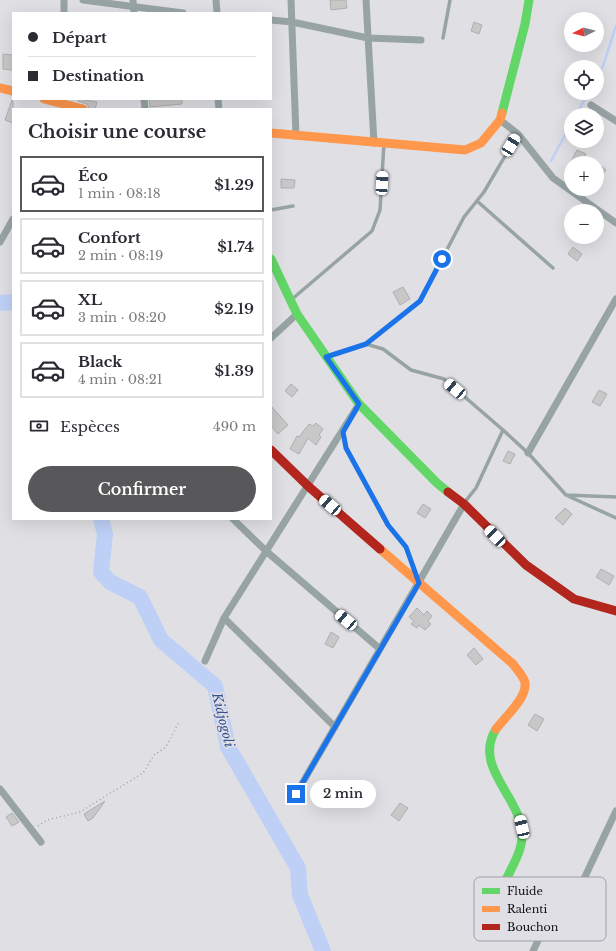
<!DOCTYPE html>
<html lang="fr">
<head>
<meta charset="utf-8">
<style>
  :root { --surface:#fff; --page:#f2f2f3; --text:#2b2b33; --muted:#7c7c81; --line:#e1e1e2; --accent:#58585a }
  body { margin:0; font-family:"Libre Baskerville",serif; background:var(--page); color:var(--text); height:100vh; display:flex; flex-direction:column; font-size:15px; white-space:nowrap }
  * { box-sizing:border-box; margin:0 }
  p { font-size:13px; color:var(--muted) }
  .icon { flex:none; width:22px; height:22px; fill:none; stroke:currentColor; stroke-width:2; stroke-linecap:round; stroke-linejoin:round }
  .map { position:relative; flex:1; overflow:hidden }
  .side { position:absolute; left:12px; top:108px; width:260px; height:412px; display:flex; flex-direction:column; background:var(--surface); border-radius:0px; box-shadow:0 4px 16px #0002 }
  .side>* { flex:none }
  .hud { position:absolute; left:12px; top:12px; width:260px; height:88px; border-radius:0px; box-shadow:0 4px 16px #0002; display:grid; align-content:center; height:88px; padding:0 16px; background:var(--surface) }
  .needle { width:26px; rotate:264deg }
  .tools { position:absolute; left:564px; top:12px; display:grid; gap:8px }
  .tools a { display:grid; place-items:center; width:40px; height:40px; border-radius:50%; background:var(--surface); box-shadow:0 4px 16px #0002; font-size:20px }
  .end { position:absolute; width:18px; height:18px; margin:-9px; border:5px solid #1a73e8; background:#fff; box-shadow:0 0 0 2px #fff }
  .from { border-radius:50% }
  .bubble { position:absolute; height:28px; border-radius:14px; background:var(--surface); box-shadow:0 4px 16px #0002; font-size:13px; font-weight:600; line-height:28px; text-align:center }
  .car { position:absolute; width:12px; height:24px; margin:-12px -6px; border-radius:5px; box-shadow:0 0 3px 1px #0007; background:linear-gradient(#fff 24%,#345 0 40%,#fff 0 76%,#345 0 86%,#fff 0) }
  .hud b { display:flex; align-items:center; gap:14px; height:38px; font-size:15px }
  .hud b+b { border-top:1px solid var(--line) }
  .hud i { width:10px; height:10px; background:var(--text) }
  ul { padding:0; list-style:none }
  li { display:flex; align-items:center; gap:12px; height:56px; margin:0 8px 6px; padding:0 8px; border:2px solid var(--line); border-radius:0px }
  li div { flex:1 }
  li b { display:block; font-size:15px }
  li em { font-style:normal; font-weight:600 }
  li.current { border-color:var(--accent) }
  li>.icon { width:36px; height:36px; stroke-width:1.5 }
  h2 { padding:0 16px; font-size:18px; line-height:48px }
  .pay { display:flex; align-items:center; gap:10px; height:44px; padding:0 16px; font-size:15px }
  .pay p { margin-inline-start:auto }
  .primary-button { display:flex; gap:8px; margin-top:auto; padding:8px 16px }
  .primary-button a { flex:1; height:46px; border-radius:24px; background:var(--accent); color:#fff; font-size:16px; font-weight:600; line-height:46px; text-align:center }
  .map>svg:first-child { display:block }
  .lines { fill:none; stroke-linecap:round; stroke-linejoin:round }
  .stream { stroke:#bed0f6; stroke-width:2.5 }
  .river { stroke:#bed0f6; stroke-width:16 }
  .building { fill:#c8c8c9; stroke:#b0aeb0 }
  .path { stroke:#9da4a6; stroke-width:1.5; stroke-dasharray:1 3; stroke-linecap:butt }
  .lane { stroke:#98a4a4; stroke-width:3.5 }
  .street { stroke:#98a4a4; stroke-width:7 }
  .fast { stroke:#63d668; stroke-width:9 }
  .slow { stroke:#ff974d; stroke-width:9 }
  .jam { stroke:#b3261e; stroke-width:9 }
  .route { stroke:#1a73e8; stroke-width:5 }
  .labels { text-anchor:middle; dominant-baseline:central; stroke-width:3.5; stroke-linejoin:round; paint-order:stroke }
  .water-label { font-size:13px; font-style:italic; fill:#365292; stroke:#dfdfe5 }
  .key { fill:#dfdfe5; stroke:#a0a0a5; stroke-width:1 }
  .key-label { font-size:11px; fill:#0e0e10 }
</style>
</head>
<body>
<div class="map">
<svg width="616" height="951" viewBox="0 0 616 951">
  <rect width="100%" height="100%" fill="#e0e0e4"/>
  <g class="lines">
    <path class="stream" d="M597 76 603 66 616 26
      M576 115 588 93
      M551 161 571 124"/>
    <path class="river" d="M0 303 13 302
      M101 519 105 534 101 572 110 582 140 597 161 640 215 686 228 747 298 868 300 895 323 951"/>
  </g>
  <path class="building" d="M330 0H346L347 8 331 10Z
    M474 22 482 25 479 34 471 31Z
    M3 54 13 55 12 70 3 69Z
    M79 99 97 102 95 109 89 108 87 104 78 101Z
    M149 99H182V104L150 107Z
    M12 100 13 101V123L5 120Z
    M577 150 586 154 581 163H570Z
    M597 163 606 170 597 181Z
    M281 179 295 180 294 188H281Z
    M573 247 582 254 577 261 568 254Z
    M403 287 410 299 400 305 393 292Z
    M291 384 298 390 292 397 285 391Z
    M599 390 607 394 600 406 592 402Z
    M271 406 288 425 278 434 271 426Z
    M316 423 323 429 319 435 321 437 316 445 308 438 299 454 290 449 297 436 299 437 309 424 313 426Z
    M508 451 515 454 510 464 503 461Z
    M423 504 431 509 425 518 417 513Z
    M565 508 572 514 563 525 555 518Z
    M601 569 614 576 609 585 596 577Z
    M417 608 424 615 427 611 432 616 428 621 431 624 425 630 419 625 417 628 411 624 414 621 409 617Z
    M331 632 339 637 333 648 325 644Z
    M474 648 483 659 476 665 467 655Z
    M535 714 544 719 537 731 528 725Z
    M105 801 93 818 88 821 84 814Z
    M400 803 408 808 399 821 391 815Z
    M12 813 19 822 12 826 6 817Z"/>
  <g class="lines">
    <path class="path" d="M38 826 47 820 80 812 143 773 154 755 166 747 179 722"/>
    <path class="lane" d="M443 38 450 0
      M477 201 553 268
      M271 210 293 206
      M291 300 372 231 380 210 384 143
      M366 344 383 349 411 370 444 379 503 430 528 453 566 495 616 497
      M327 356 366 344 420 301 464 217 484 192 518 134
      M343 432 346 448 388 525 406 547 416 575
      M568 496 616 518
      M464 503 476 488 503 430"/>
    <path class="street" d="M64 0V13
      M83 0 183 13
      M133 0 134 13
      M216 0 217 13
      M291 0 296 136
      M366 0 374 143
      M271 20 292 22 368 38 421 40
      M144 99 145 109
      M218 99 219 109
      M591 105 616 121
      M500 120 518 134 553 178 616 223
      M0 242 13 219
      M271 338 297 314
      M528 453 616 299
      M233 519 266 551 380 649
      M224 618 335 727
      M205 661 224 618 359 404
      M0 789 41 842
      M296 794 464 504
      M533 951 548 920 573 902 616 811"/>
    <path class="fast" d="M502 113 525 24 529 0
      M271 259 297 314 359 404 437 483 448 492
      M496 729C472 768 523 798 522 836 522 852 511 868 505 882L513 900 548 920"/>
    <path class="slow" d="M0 88 13 91
      M44 99 83 109
      M271 133 465 150 481 143 500 120 502 113
      M380 549 513 664C517 670 524 676 525 683 527 698 505 717 496 729"/>
    <path class="jam" d="M271 450 308 486 380 549
      M448 492 464 504 526 565 574 599 616 611"/>
  </g>
  <g class="lines">
    <path class="route" d="M296 794 419 583 406 547 388 525 381 512 346 448 343 432 359 404 326 357 366 344 420 301 442 259"/>
  </g>
  <g class="labels">
    <g class="water-label">
      <text transform="translate(223 720) rotate(76)">Kidjogoli</text>
    </g>
  </g>
  <rect x="474" y="877" width="132" height="64" rx="6" class="key"/>
  <rect x="482" y="888" width="18" height="6" fill="#63d668"/>
  <rect x="482" y="906" width="18" height="6" fill="#ff974d"/>
  <rect x="482" y="924" width="18" height="6" fill="#b3261e"/>
  <g class="key-label">
    <text x="507" y="895">Fluide</text>
    <text x="507" y="913">Ralenti</text>
    <text x="507" y="931">Bouchon</text>
  </g>
</svg>
<div class="tools">
<a><svg class="needle" viewBox="-14 -14 28 28"><path d="M0-13l5 13h-10z" fill="#e53935"/><path d="M0 13l5-13h-10z" fill="#7c7c81"/></svg></a>
<a><svg class="icon" aria-label="locate" viewBox="0 0 24 24"><circle cx="12" cy="12" r="6"/><path d="M12 2v4M12 18v4M2 12h4M18 12h4"/></svg></a>
<a><svg class="icon" aria-label="layers" viewBox="0 0 24 24"><path d="M12 4l9 5-9 5-9-5zM3 14l9 5 9-5"/></svg></a>
<a>+</a>
<a>−</a>
</div>
<i class="end from" style="left:442px;top:259px"></i>
<i class="end" style="left:296px;top:794px"></i>
<div class="bubble" style="left:310px;top:780px;width:66px">2 min</div>
<i class="car" style="left:511px;top:145px;rotate:31deg"></i>
<i class="car" style="left:382px;top:183px;rotate:3deg"></i>
<i class="car" style="left:455px;top:389px;rotate:310deg"></i>
<i class="car" style="left:330px;top:505px;rotate:311deg"></i>
<i class="car" style="left:495px;top:536px;rotate:316deg"></i>
<i class="car" style="left:346px;top:620px;rotate:310deg"></i>
<i class="car" style="left:522px;top:827px;rotate:347deg"></i>
<div class="hud">
<b><i class="from"></i>Départ</b>
<b><i></i>Destination</b>
</div>
<section class="side">
<h2>Choisir une course</h2>
<ul>
<li class="current"><svg class="icon" aria-label="car" viewBox="0 0 24 24"><path d="M5 17H2v-5l4-1 3-4h7l3 4 3 1v5h-3M9 17h6M6 11h13"/><circle cx="7" cy="17" r="2"/><circle cx="17" cy="17" r="2"/></svg><div><b>Éco</b><p>1 min · 08:18</p></div><em>$1.29</em></li>
<li><svg class="icon" aria-label="car" viewBox="0 0 24 24"><path d="M5 17H2v-5l4-1 3-4h7l3 4 3 1v5h-3M9 17h6M6 11h13"/><circle cx="7" cy="17" r="2"/><circle cx="17" cy="17" r="2"/></svg><div><b>Confort</b><p>2 min · 08:19</p></div><em>$1.74</em></li>
<li><svg class="icon" aria-label="car" viewBox="0 0 24 24"><path d="M5 17H2v-5l4-1 3-4h7l3 4 3 1v5h-3M9 17h6M6 11h13"/><circle cx="7" cy="17" r="2"/><circle cx="17" cy="17" r="2"/></svg><div><b>XL</b><p>3 min · 08:20</p></div><em>$2.19</em></li>
<li><svg class="icon" aria-label="car" viewBox="0 0 24 24"><path d="M5 17H2v-5l4-1 3-4h7l3 4 3 1v5h-3M9 17h6M6 11h13"/><circle cx="7" cy="17" r="2"/><circle cx="17" cy="17" r="2"/></svg><div><b>Black</b><p>4 min · 08:21</p></div><em>$1.39</em></li>
</ul>
<div class="pay"><svg class="icon" aria-label="cash" viewBox="0 0 24 24"><path d="M3 7h18v10H3z"/><circle cx="12" cy="12" r="2"/></svg>Espèces<p>490 m</p></div>
<div class="primary-button"><a>Confirmer</a></div>
</section>
</div>
</body>
</html>
